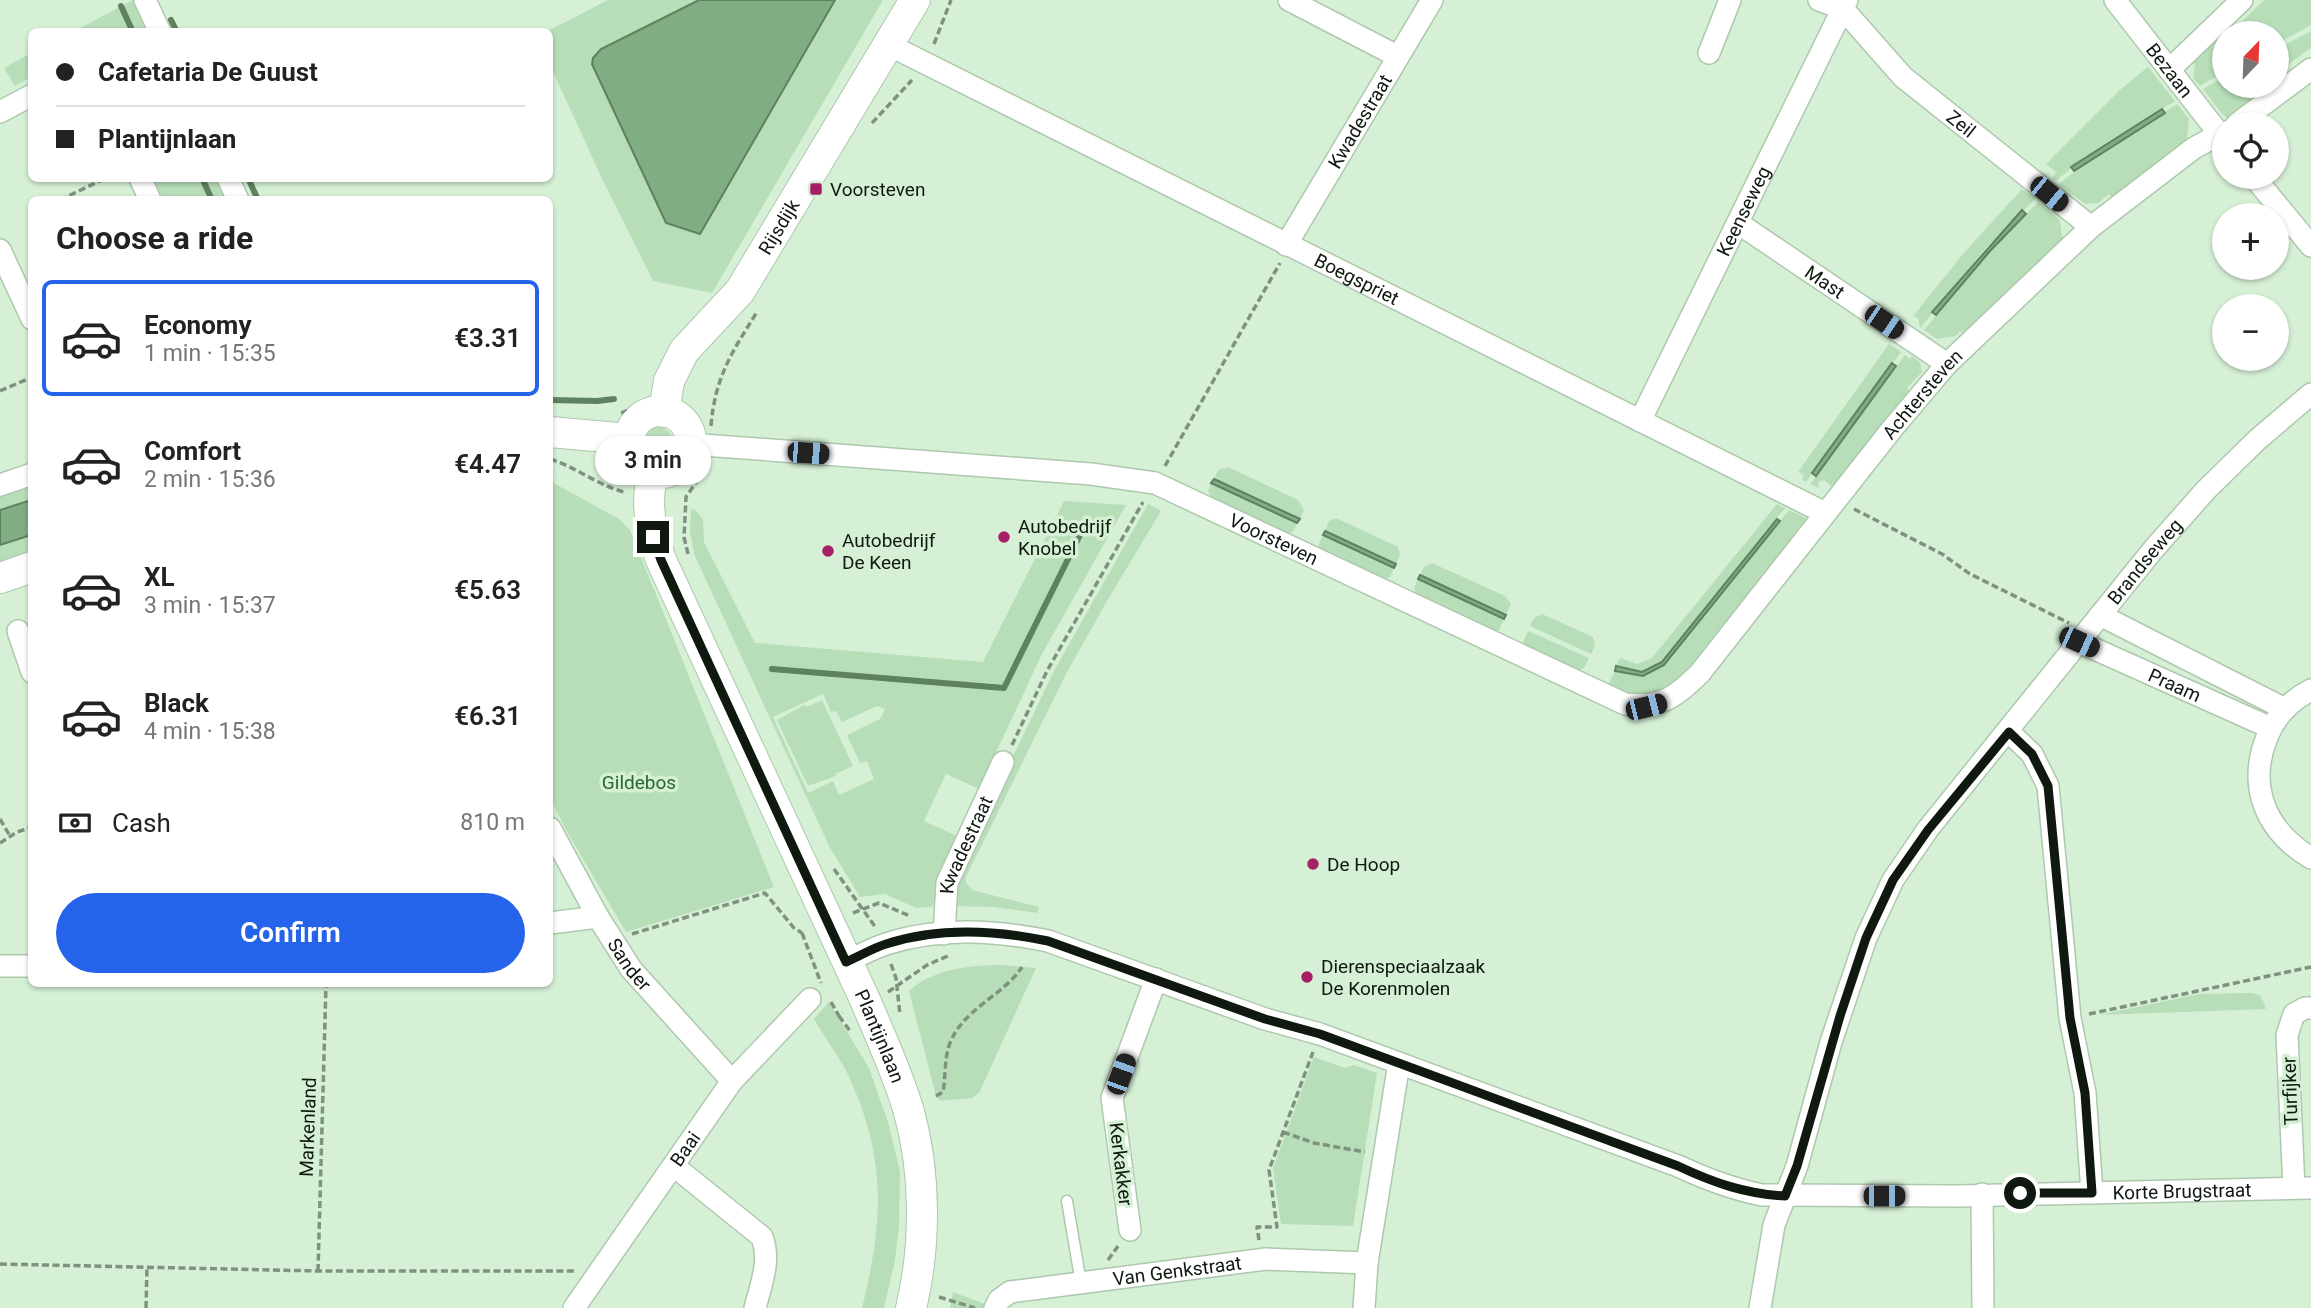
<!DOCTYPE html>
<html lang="en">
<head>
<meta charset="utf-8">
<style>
  :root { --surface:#fff; --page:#f2f2f2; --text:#222; --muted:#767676; --line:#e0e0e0; --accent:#2563eb }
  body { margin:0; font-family:Roboto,sans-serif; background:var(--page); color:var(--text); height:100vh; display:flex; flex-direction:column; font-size:26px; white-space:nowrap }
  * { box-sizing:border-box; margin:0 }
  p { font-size:23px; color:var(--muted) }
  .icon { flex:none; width:38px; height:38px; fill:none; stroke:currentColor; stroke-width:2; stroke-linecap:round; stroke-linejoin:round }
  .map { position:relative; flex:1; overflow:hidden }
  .details { position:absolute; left:28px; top:196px; width:525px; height:791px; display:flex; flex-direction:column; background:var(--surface); border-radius:10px; box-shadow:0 2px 5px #0004 }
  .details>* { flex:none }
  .guide { position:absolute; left:28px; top:28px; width:525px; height:154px; border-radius:10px; box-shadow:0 2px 5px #0004; display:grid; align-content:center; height:154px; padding:0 28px; background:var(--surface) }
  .needle { width:46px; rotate:23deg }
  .tools { position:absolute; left:2212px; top:21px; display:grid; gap:14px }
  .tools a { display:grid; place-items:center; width:77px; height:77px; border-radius:50%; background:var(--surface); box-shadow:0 2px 5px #0004; font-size:35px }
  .end { position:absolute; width:32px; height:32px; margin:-16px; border:9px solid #101910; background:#fff; box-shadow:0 0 0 4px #fff }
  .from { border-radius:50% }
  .bubble { position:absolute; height:49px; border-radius:24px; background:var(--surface); box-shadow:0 2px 5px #0004; font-size:23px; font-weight:600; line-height:49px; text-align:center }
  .car { position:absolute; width:21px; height:42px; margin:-21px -10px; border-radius:9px; box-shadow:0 0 5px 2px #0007; background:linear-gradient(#222 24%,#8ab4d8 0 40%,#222 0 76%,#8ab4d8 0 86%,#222 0) }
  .guide b { display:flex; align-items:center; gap:24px; height:66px; font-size:26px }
  .guide b+b { border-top:2px solid var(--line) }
  .guide i { width:18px; height:18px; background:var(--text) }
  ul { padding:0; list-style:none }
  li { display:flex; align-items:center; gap:21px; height:116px; margin:0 14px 10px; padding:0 14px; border:4px solid transparent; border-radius:10px }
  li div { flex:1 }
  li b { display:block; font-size:26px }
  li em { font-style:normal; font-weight:600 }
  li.selected { border-color:var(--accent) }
  li>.icon { width:63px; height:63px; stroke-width:1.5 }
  h2 { padding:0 28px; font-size:32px; line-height:84px }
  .pay { display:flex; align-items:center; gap:18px; height:77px; padding:0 28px; font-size:26px }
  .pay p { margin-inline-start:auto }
  .button { display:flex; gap:14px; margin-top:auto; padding:14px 28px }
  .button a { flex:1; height:80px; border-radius:42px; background:var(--accent); color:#fff; font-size:28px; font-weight:600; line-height:80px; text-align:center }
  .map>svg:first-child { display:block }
  .green { fill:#b7deb8; fill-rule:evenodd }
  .water { fill:#80ad81; stroke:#5e815f; stroke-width:2 }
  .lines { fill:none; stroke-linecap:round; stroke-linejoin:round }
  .stream { stroke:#5e815f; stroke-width:6 }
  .lane-casing { stroke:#aec8ae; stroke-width:13 }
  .street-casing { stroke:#aec8ae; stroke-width:24 }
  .secondary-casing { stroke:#aec8ae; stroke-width:32 }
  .path { stroke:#7f917f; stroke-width:3.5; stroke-dasharray:7 3.5; stroke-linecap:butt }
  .lane { stroke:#fff; stroke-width:10 }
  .street { stroke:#fff; stroke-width:21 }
  .secondary { stroke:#fff; stroke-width:30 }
  .route { stroke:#101910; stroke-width:9 }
  .poi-dot { fill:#a71e65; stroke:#d6f0d6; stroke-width:2.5 }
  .labels { text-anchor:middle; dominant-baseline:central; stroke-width:7; stroke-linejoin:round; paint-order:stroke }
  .street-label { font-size:19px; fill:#101910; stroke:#d6f0d6 }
  .poi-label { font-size:19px; fill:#101910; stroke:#d6f0d6; text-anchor:start }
  .park-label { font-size:19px; fill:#27662e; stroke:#d6f0d6 }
</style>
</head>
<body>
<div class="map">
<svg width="2311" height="1308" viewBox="0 0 2311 1308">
  <rect width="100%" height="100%" fill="#d6f0d6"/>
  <path class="green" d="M133 0 148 31 73 32Z
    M608 0H883L712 293 653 281 604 183 550 65V32H546Z
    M2264 0H2311V25L2277 44V33H2230Z
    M2311 31V48L2277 72V49Z
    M2224 39V72L2200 86 2193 78 2195 64 2191 61 2212 40 2222 41Z
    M31 53V77L15 86 4 68Z
    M2148 67 2175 101 2081 160 2056 181 2052 178 2056 172 2046 164 2121 89Z
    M2224 77V86H2257L2253 89V100L2229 119 2222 114 2203 89Z
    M2177 104 2189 119 2187 137 2191 142 2113 199 2109 194 2098 203 2085 204 2059 184 2084 164Z
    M150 179H217L227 199H160Z
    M2022 189 2035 199 1986 248 1920 328 1918 318 1913 316 1963 254Z
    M2038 202 2060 220 2062 236 2065 239 2018 281 1964 335 1960 331 1956 336 1937 339 1924 330 1990 251Z
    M1889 344 1901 352 1806 482 1802 480 1804 475 1798 472Z
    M1905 355 1910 359 1912 356 1920 362 1922 372 1907 388 1912 393 1834 489 1824 480 1818 482 1819 488 1810 484Z
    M644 441a14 14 0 1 1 28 0a14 14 0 1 1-28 0Z
    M1228 467 1298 500 1304 510 1300 519 1214 479 1218 470Z
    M31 479V500L0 510V490Z
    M550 481 619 519 630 530 774 887 626 932 566 830 550 798Z
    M1211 483 1297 523 1293 532 1283 534 1214 501 1208 492Z
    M1064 501 1126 505 1042 654 979 789 946 774 945 776 924 821 961 838 939 898 931 907 916 908 885 894 860 897 830 848 694 554 690 532 691 509 695 510 703 519 704 542 755 643 983 662ZM823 694 831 712 836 711 842 722 877 706 885 709 880 719 847 735 860 763 867 761 874 779 839 795 833 781 808 793 773 717Z
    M1148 504 1161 511 1107 601 1066 674 966 877V883L972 890 1039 907 1037 913 994 907 955 906V887L1001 781 1055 669Z
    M1777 504 1785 508 1662 662 1642 672 1616 666 1620 658 1637 664 1652 658Z
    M1789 510 1806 518V524L1676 684C1648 705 1637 698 1607 687L1615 671 1643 676 1664 665Z
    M1336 518 1398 547 1400 555 1396 564 1325 531 1329 521Z
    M31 535V558L0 568V545Z
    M1323 535 1394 568 1390 577 1382 580 1321 551 1318 546Z
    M1432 563 1505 596 1511 604 1506 615 1420 575 1424 567Z
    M1418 579 1504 619 1499 630 1491 631 1417 596 1414 588Z
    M1542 614 1593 637 1595 646 1591 654 1530 626 1534 618Z
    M1528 631 1589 658 1584 668 1577 671 1528 648 1523 642Z
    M822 700 853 766 835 774 836 776 808 786 777 720 804 705 806 707Z
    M1002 965 1036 968 979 1093 972 1098 940 1101 936 1096 909 991C933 969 970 965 1002 965Z
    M2252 993 2261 996 2266 1009 2099 1015 2199 994Z
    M829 1002 869 1068 888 1122 900 1171 899 1226 895 1260 884 1308H862C883 1223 887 1161 850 1079 841 1058 825 1039 814 1019Z
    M1314 1057 1345 1068 1354 1065 1377 1073 1353 1226 1281 1224 1273 1168Z
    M953 1292 990 1306 989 1308H950Z"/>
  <path class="water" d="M699 0H835L700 234 666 223 592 64 593 58 601 49Z
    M2162 109 2165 113 2074 171 2071 167Z
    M2022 210 2026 214 1990 251 1936 315 1932 312Z
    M1892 363 1896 366 1816 476 1812 473Z
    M1214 479 1300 519 1297 523 1211 483Z
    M31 500V535L0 545V510Z
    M1777 519 1780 521 1664 665 1643 676 1615 671 1616 666 1642 672 1662 662Z
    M1325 531 1396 564 1394 568 1323 535Z
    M1420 575 1506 615 1504 619 1418 579Z"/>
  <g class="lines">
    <path class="stream" d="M121 6 133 32
      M171 20 177 32
      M202 178 212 200
      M248 178 258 200
      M550 400 597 401 614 399
      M772 669 1004 688 1083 529"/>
    <g class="lane-casing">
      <path id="lane" d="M1067 1201 1081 1283"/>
    </g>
    <g class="street-casing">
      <g id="street">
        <path d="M145 0 160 32"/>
        <path d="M1289 0 1397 56"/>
        <path id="s1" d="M1819 0 1843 9 1903 77 2091 227"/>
        <path id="s2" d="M2115 0 2224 140"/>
        <path id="s3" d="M889 45 1825 513"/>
        <path d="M1709 53 1730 0"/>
        <path d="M2169 70 2242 0"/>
        <path d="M0 112 32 95"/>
        <path d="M2237 124 2311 69"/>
        <path d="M2254 177 2311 246"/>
        <path d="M140 178 150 200"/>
        <path d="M228 178 238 200"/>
        <path id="s4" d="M1738 223 1947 364"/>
        <path id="s5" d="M1286 245 1432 0"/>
        <path d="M0 250 32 319"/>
        <path id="s6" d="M1640 421 1847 0"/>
        <path id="s7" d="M690 444 1091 474 1155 483 1625 704C1661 708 1675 698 1700 673L1892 429 1947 364 2091 227 2194 148 2224 132"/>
        <path d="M0 485 32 474"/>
        <path d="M2100 615 2285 709"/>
        <path d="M18 631 32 672"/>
        <path id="s8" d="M2079 642 2271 728"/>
        <path d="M2311 690C2291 700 2275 717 2267 737 2247 787 2266 831 2311 858"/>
        <path d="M2009 732 2032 754 2048 786 2070 1018 2085 1093 2092 1193"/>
        <path id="s9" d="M550 828 598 917 631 969 732 1081"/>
        <path d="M550 923 598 917"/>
        <path id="s10" d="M944 934 947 883 1003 762"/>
        <path id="s11" d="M846 962C859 956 873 948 886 944 938 927 995 930 1048 941L1265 1019 1320 1034 1678 1166C1706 1179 1732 1189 1762 1195L1958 1196 2311 1188"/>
        <path d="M0 966H32"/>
        <path d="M674 1166 762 1237C771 1261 761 1284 755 1308"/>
        <path d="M2294 1188 2287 1035 2294 1014 2305 1008H2311"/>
        <path d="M1982 1194 1983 1308"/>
        <path d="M1130 1230 1112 1098 1156 979"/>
        <path id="s12" d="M574 1308 732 1081 810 999"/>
        <path id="s13" d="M995 1308 999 1300 1010 1292 1266 1259 1367 1263"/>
        <path d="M1364 1308 1367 1263 1399 1063"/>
        <path id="s14" d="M1760 1308 1774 1225 1797 1166 1831 1042 1866 938 1893 880 1928 829 2152 551 2206 490 2257 440 2311 394"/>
      </g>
    </g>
    <g class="secondary-casing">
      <g id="secondary">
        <circle cx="660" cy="442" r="31"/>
        <path id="s15" d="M664 412 669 381 684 351 740 291 915 0"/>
        <path d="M550 432 629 439"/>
        <path id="s16" d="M654 472C644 500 651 533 661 560L866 1002C881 1038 898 1074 909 1112 926 1174 926 1246 911 1308"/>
        <path d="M0 578 32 567"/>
      </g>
    </g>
    <path class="path" d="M934 44 951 0
      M872 123 912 80
      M60 200 106 178
      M0 391 32 377
      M621 413 638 406
      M711 426C715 377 732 352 757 312
      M550 459C576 467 597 485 624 492
      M1165 466 1280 263
      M1854 509 1942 554 1970 574 2069 623
      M688 554 684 537 686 497 708 465
      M1012 745 1047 671 1143 502
      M0 819 10 836
      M0 843 17 832 32 827
      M834 869 876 928
      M853 913 879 903 910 916
      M802 933 821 983
      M632 934 765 893 794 928 802 933
      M891 964 896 978 900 1015
      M888 992 927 965 950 955
      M831 1002 839 1016 843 1013
      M2089 1014 2311 967
      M839 1016 850 1031
      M936 1096 943 1092C946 1076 944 1058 950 1043 963 1009 1003 996 1022 967
      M1283 1132 1314 1143 1365 1152
      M1259 1240 1257 1227H1277L1269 1170 1313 1052
      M1108 1260 1118 1246
      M0 1264 318 1271H575
      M318 1271 326 984
      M939 1297 975 1308
      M146 1308 147 1268"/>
    <use href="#lane" class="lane"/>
    <use href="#street" class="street"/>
    <use href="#secondary" class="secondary"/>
  </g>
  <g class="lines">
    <path class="route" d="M653 537 661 560 846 962C860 956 873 948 886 944 938 927 995 930 1048 941L1265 1019 1320 1034 1678 1166C1714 1183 1746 1194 1785 1196L1797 1166 1840 1016 1866 938 1893 880 1928 830 2009 732 2032 754 2048 786 2070 1018 2085 1093 2092 1193H2020"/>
  </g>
  <g class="poi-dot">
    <rect x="809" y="182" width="14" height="14" rx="3.5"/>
    <circle cx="1004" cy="537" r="7"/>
    <circle cx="828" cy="551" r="7"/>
    <circle cx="1313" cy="864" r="7"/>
    <circle cx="1307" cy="977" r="7"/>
  </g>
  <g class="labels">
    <g class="street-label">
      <text stroke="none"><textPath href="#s2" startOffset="89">Bezaan</textPath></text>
      <text stroke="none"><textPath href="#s5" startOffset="144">Kwadestraat</textPath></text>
      <text stroke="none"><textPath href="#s1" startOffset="191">Zeil</textPath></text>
      <text stroke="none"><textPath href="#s6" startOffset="234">Keenseweg</textPath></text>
      <text stroke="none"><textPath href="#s15" startOffset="222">Rijsdijk</textPath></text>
      <text stroke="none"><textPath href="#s3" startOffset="523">Boegspriet</textPath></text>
      <text stroke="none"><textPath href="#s4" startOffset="105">Mast</textPath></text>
      <text stroke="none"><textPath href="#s7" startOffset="1428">Achtersteven</textPath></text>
      <text stroke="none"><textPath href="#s7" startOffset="598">Voorsteven</textPath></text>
      <text stroke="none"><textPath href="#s14" startOffset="856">Brandseweg</textPath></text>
      <text stroke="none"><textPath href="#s8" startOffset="105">Praam</textPath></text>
      <text stroke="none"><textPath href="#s10" startOffset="93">Kwadestraat</textPath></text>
      <text stroke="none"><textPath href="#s9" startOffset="158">Sander</textPath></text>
      <text stroke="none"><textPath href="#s16" startOffset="614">Plantijnlaan</textPath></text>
      <text transform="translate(2290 1091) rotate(-92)">Turfijker</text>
      <text transform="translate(308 1127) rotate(-88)">Markenland</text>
      <text stroke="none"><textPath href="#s12" startOffset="194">Baai</textPath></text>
      <text transform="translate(1121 1164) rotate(83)">Kerkakker</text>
      <text stroke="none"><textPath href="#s11" startOffset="1386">Korte Brugstraat</textPath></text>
      <text stroke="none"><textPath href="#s13" startOffset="191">Van Genkstraat</textPath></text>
    </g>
    <g class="poi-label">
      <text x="830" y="189">Voorsteven</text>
      <text x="1018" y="526">Autobedrijf<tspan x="1018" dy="22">Knobel</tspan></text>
      <text x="842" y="540">Autobedrijf<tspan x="842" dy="22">De Keen</tspan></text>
      <text x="1327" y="864">De Hoop</text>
      <text x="1321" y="966">Dierenspeciaalzaak<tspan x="1321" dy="22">De Korenmolen</tspan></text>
    </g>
    <g class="park-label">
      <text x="639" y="782">Gildebos</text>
    </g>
  </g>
</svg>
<div class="tools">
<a><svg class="needle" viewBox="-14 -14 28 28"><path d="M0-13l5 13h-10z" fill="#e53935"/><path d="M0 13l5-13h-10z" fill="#767676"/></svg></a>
<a><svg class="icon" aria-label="locate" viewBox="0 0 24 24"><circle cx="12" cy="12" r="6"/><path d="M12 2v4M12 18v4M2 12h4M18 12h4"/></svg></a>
<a>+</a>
<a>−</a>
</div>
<i class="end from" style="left:2020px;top:1193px"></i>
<i class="end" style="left:653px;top:537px"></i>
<div class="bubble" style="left:595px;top:436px;width:116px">3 min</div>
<i class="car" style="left:2049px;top:194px;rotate:129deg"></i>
<i class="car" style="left:1884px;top:322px;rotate:124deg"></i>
<i class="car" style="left:808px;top:453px;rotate:94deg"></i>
<i class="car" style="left:2079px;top:642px;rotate:114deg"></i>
<i class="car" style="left:1646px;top:707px;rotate:76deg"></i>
<i class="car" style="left:1121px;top:1074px;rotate:20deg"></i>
<i class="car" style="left:1884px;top:1196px;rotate:90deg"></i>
<div class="guide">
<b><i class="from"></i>Cafetaria De Guust</b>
<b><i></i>Plantijnlaan</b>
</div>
<section class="details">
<h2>Choose a ride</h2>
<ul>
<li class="selected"><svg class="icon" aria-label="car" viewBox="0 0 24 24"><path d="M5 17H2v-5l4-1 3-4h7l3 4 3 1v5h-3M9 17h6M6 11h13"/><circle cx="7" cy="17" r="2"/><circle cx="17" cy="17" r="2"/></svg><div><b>Economy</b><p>1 min · 15:35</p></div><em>€3.31</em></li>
<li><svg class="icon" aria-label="car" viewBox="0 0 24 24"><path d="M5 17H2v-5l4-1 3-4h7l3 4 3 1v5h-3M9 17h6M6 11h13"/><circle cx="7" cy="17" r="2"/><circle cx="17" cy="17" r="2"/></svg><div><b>Comfort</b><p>2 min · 15:36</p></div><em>€4.47</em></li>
<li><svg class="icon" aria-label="car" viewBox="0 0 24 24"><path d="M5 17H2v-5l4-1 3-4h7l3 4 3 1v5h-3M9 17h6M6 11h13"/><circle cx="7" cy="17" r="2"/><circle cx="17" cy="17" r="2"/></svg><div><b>XL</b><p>3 min · 15:37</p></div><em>€5.63</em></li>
<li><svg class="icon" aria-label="car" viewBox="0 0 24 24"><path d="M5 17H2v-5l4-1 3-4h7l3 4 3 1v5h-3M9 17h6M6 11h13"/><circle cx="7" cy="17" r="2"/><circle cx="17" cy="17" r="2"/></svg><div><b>Black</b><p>4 min · 15:38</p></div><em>€6.31</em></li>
</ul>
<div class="pay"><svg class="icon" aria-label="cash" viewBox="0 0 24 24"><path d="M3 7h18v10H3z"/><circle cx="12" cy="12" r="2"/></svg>Cash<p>810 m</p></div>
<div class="button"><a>Confirm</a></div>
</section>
</div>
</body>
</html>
